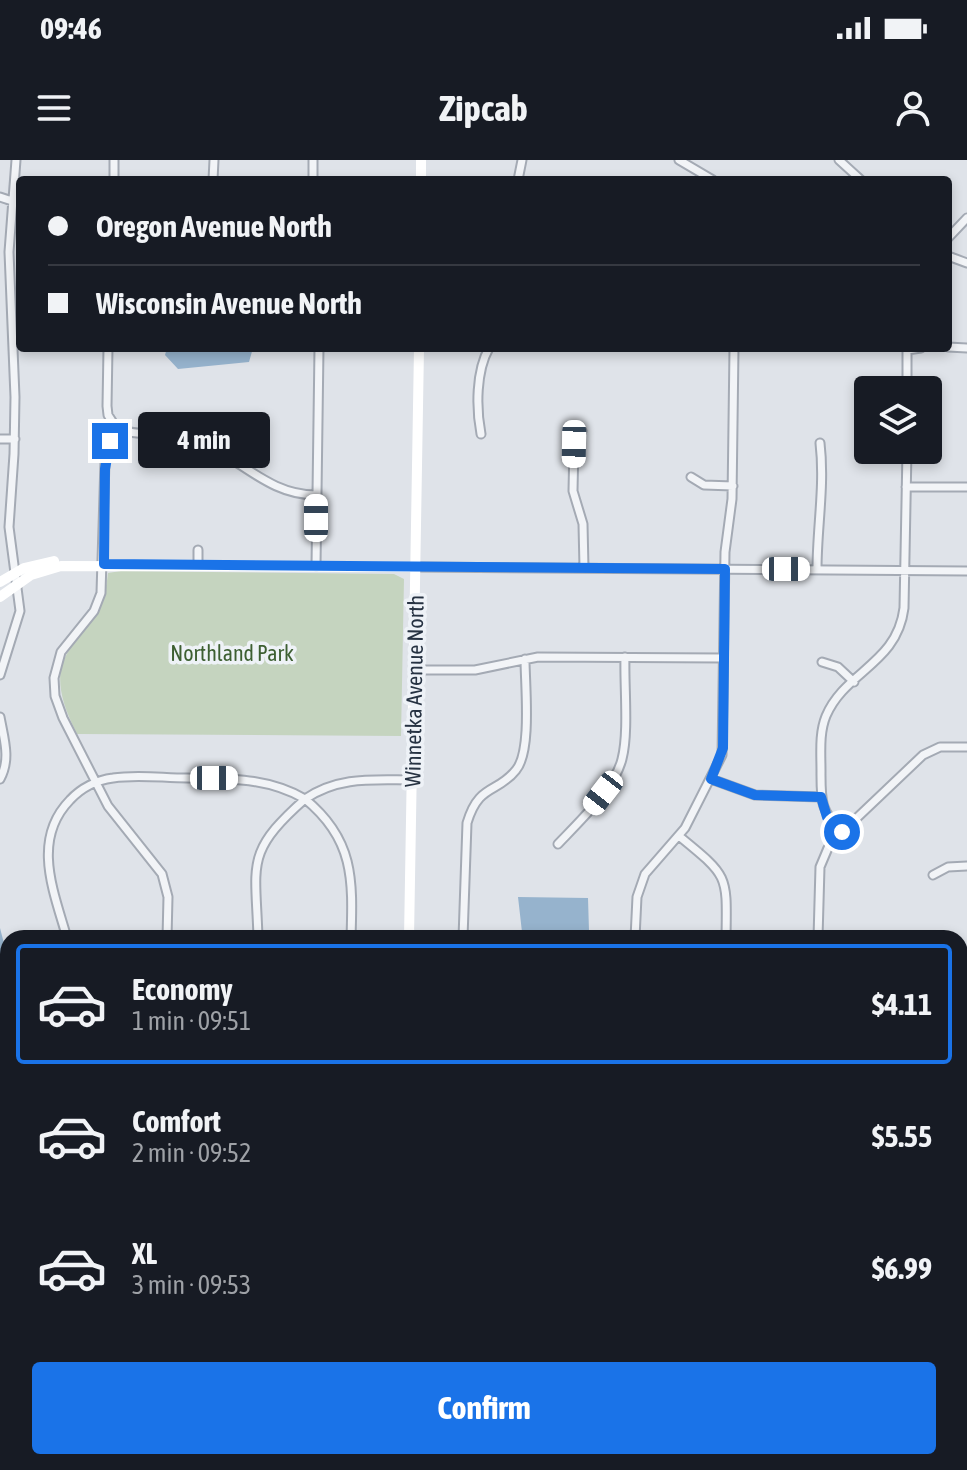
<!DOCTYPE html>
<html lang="en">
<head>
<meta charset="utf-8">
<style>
  :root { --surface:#171b24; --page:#242831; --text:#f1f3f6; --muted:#9ea1a6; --line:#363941; --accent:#1a73e8 }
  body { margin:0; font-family:"Asap Condensed",sans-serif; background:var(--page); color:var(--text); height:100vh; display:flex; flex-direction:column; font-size:30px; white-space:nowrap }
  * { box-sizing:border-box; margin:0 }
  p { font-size:26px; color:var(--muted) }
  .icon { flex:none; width:44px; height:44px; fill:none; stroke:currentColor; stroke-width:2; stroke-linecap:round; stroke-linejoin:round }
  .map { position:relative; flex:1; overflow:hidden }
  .sheet { position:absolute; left:0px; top:770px; width:968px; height:540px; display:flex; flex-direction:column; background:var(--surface); border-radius:24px 24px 0 0; box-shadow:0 4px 12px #0003 }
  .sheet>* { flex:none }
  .hud { position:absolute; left:16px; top:16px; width:936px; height:176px; border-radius:8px; box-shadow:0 4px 12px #0003; display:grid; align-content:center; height:176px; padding:0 32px; background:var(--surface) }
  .controls { position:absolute; left:854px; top:216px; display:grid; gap:16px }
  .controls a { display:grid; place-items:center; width:88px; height:88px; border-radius:8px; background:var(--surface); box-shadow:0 4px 12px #0003; font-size:40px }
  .end { position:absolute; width:36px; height:36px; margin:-18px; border:10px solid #1a73e8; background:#fff; box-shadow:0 0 0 4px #fff }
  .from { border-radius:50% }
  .bubble { position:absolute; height:56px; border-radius:8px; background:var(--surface); box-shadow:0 4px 12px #0003; font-size:26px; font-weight:700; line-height:56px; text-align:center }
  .car { position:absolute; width:24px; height:48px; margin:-24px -12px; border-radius:10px; box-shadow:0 0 6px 2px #0007; background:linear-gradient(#fff 24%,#345 0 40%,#fff 0 76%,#345 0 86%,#fff 0) }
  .hud b { display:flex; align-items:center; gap:28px; height:76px; font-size:30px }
  .hud b+b { border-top:2px solid var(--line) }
  .hud i { width:20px; height:20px; background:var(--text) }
  ul { padding:14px 0 0; list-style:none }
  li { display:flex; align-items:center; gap:24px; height:120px; margin:0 16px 12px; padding:0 16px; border:4px solid transparent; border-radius:8px }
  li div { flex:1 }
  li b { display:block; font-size:30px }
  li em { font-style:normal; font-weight:700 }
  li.selected { border-color:var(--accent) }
  li>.icon { width:72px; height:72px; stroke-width:1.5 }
  .primary-button { display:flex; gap:16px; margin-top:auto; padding:16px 32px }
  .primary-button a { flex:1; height:92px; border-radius:8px; background:var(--accent); color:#fff; font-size:32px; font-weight:700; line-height:92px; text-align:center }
  .status { display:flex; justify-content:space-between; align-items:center; height:56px; padding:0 40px; background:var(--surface); direction:ltr }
  .status svg { height:22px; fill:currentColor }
  header { display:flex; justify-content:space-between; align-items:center; height:104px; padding:0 32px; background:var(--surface); font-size:36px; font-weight:700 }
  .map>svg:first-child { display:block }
  .green { fill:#c5d4bf }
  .water { fill:#96b3cd }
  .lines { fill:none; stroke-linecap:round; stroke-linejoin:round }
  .street-casing { stroke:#a4aab4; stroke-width:11 }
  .street { stroke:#f2f4f7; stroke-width:7 }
  .secondary { stroke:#fff; stroke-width:10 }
  .route { stroke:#1a73e8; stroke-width:10 }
  .labels { text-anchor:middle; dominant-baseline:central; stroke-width:7; stroke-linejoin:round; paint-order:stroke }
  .park-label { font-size:22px; fill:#3d5f32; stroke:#eef2f7 }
  .street-label { font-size:22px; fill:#263242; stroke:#eef2f7 }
</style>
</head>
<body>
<div class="status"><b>09:46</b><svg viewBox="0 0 49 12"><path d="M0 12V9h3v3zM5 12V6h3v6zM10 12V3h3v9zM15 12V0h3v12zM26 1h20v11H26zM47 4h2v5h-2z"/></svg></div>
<header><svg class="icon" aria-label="menu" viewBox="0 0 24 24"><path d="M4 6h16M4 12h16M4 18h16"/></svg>Zipcab<svg class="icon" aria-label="person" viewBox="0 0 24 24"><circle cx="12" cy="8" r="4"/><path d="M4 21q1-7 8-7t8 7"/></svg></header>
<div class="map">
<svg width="967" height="1310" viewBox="0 0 967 1310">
  <rect width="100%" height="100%" fill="#dfe3e9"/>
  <path class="green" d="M121 411 394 414 404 419 401 576 77 574C28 479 101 490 108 413Z"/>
  <path class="water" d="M167 188H253L249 202 178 209 165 195Z
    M518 737 588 738 589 771 522 772Z
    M0 768 8 799V827L0 834Z
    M0 862 8 864V952L0 961Z"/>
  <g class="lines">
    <g class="street-casing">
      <path id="street" d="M679 0 713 20
        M839 0 861 20
        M114 20V0
        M213 20 214 0
        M313 20V0
        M518 20 522 0
        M0 37 12 41
        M948 78 967 58
        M948 96 967 103
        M948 187 967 188
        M108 188 107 246 108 255 117 269
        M907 188V230
        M907 190 921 188
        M117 269 110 281 105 301 101 433 94 451 61 492 54 518 55 536 63 558 108 646 162 714 168 737 167 778
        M117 269C143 278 171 271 197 281 240 297 267 335 316 335
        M582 271 574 284 573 331 583 364 584 408
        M481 274C476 248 476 211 489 188
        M0 279H15
        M208 285 215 272
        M691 317 704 325 733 326
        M906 327H967
        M198 405V390
        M316 406 319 188
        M416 407 967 411
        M817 409C817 368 825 325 820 283
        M822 502 838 507 854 522
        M414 510H475L538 497 723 498
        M0 515 20 451 9 367 14 294 15 237 9 92 16 0
        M0 557C4 579 11 599 0 619
        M711 619 755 635 821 637
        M842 672C820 650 821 641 821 611 821 593 819 573 826 556 845 511 897 504 904 448L907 290
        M679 676C729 717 727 714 726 778
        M558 684C579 662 615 628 622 599 629 572 624 526 625 497
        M933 715 948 707 967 706
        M67 778C54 732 31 680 70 640 81 628 97 620 113 618 137 614 163 618 187 618 229 619 267 617 305 639 339 616 373 620 412 620
        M258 778C256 704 244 693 305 639 354 679 353 719 351 778
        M463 778 467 663C479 623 497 634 516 610 532 591 525 525 525 499
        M635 778 637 737 645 714 685 668 722 595 725 392 732 339 734 188
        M818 778 820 707 828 688 842 672 923 595 940 587H967
        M960 808H967
        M960 900H967
        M0 1038 8 1037
        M960 1113 967 1112
        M0 1151 8 1135
        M0 1245 8 1247"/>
    </g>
    <use href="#street" class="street"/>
    <path class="secondary" d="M421 20V0
      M0 422 24 408 54 401
      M0 437 31 415 61 406 416 407
      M409 778 419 188
      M0 1306 398 1304 967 1308"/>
  </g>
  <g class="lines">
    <path class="route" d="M110 281 105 309 104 404 725 409 723 588 711 619 755 635 821 637 827 657 842 672"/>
  </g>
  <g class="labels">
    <g class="park-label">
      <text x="232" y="493">Northland Park</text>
    </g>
    <g class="street-label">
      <text transform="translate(414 531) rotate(-89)">Winnetka Avenue North</text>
    </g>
  </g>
</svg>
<div class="controls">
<a><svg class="icon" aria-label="layers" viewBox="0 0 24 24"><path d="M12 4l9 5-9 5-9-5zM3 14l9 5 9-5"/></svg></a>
</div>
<i class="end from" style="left:842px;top:672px"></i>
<i class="end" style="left:110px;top:281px"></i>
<div class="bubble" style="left:138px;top:252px;width:132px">4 min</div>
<i class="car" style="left:574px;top:284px;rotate:181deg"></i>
<i class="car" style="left:316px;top:358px;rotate:0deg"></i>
<i class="car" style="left:786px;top:409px;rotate:90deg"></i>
<i class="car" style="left:214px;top:618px;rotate:90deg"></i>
<i class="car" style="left:603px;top:633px;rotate:218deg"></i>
<div class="hud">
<b><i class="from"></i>Oregon Avenue North</b>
<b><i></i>Wisconsin Avenue North</b>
</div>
<section class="sheet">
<ul>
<li class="selected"><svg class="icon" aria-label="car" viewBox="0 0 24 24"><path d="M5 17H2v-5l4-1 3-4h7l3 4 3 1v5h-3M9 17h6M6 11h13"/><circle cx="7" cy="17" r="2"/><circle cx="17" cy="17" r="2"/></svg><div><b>Economy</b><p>1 min · 09:51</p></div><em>$4.11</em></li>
<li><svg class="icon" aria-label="car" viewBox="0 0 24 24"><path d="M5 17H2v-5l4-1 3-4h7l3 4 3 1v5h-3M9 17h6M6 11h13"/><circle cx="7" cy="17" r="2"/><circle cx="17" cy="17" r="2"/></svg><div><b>Comfort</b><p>2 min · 09:52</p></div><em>$5.55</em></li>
<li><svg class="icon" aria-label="car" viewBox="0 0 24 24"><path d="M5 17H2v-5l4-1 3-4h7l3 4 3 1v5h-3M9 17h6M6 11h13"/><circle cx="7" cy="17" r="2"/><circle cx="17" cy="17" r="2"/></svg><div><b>XL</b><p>3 min · 09:53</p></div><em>$6.99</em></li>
</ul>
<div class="primary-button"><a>Confirm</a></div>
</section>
</div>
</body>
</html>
